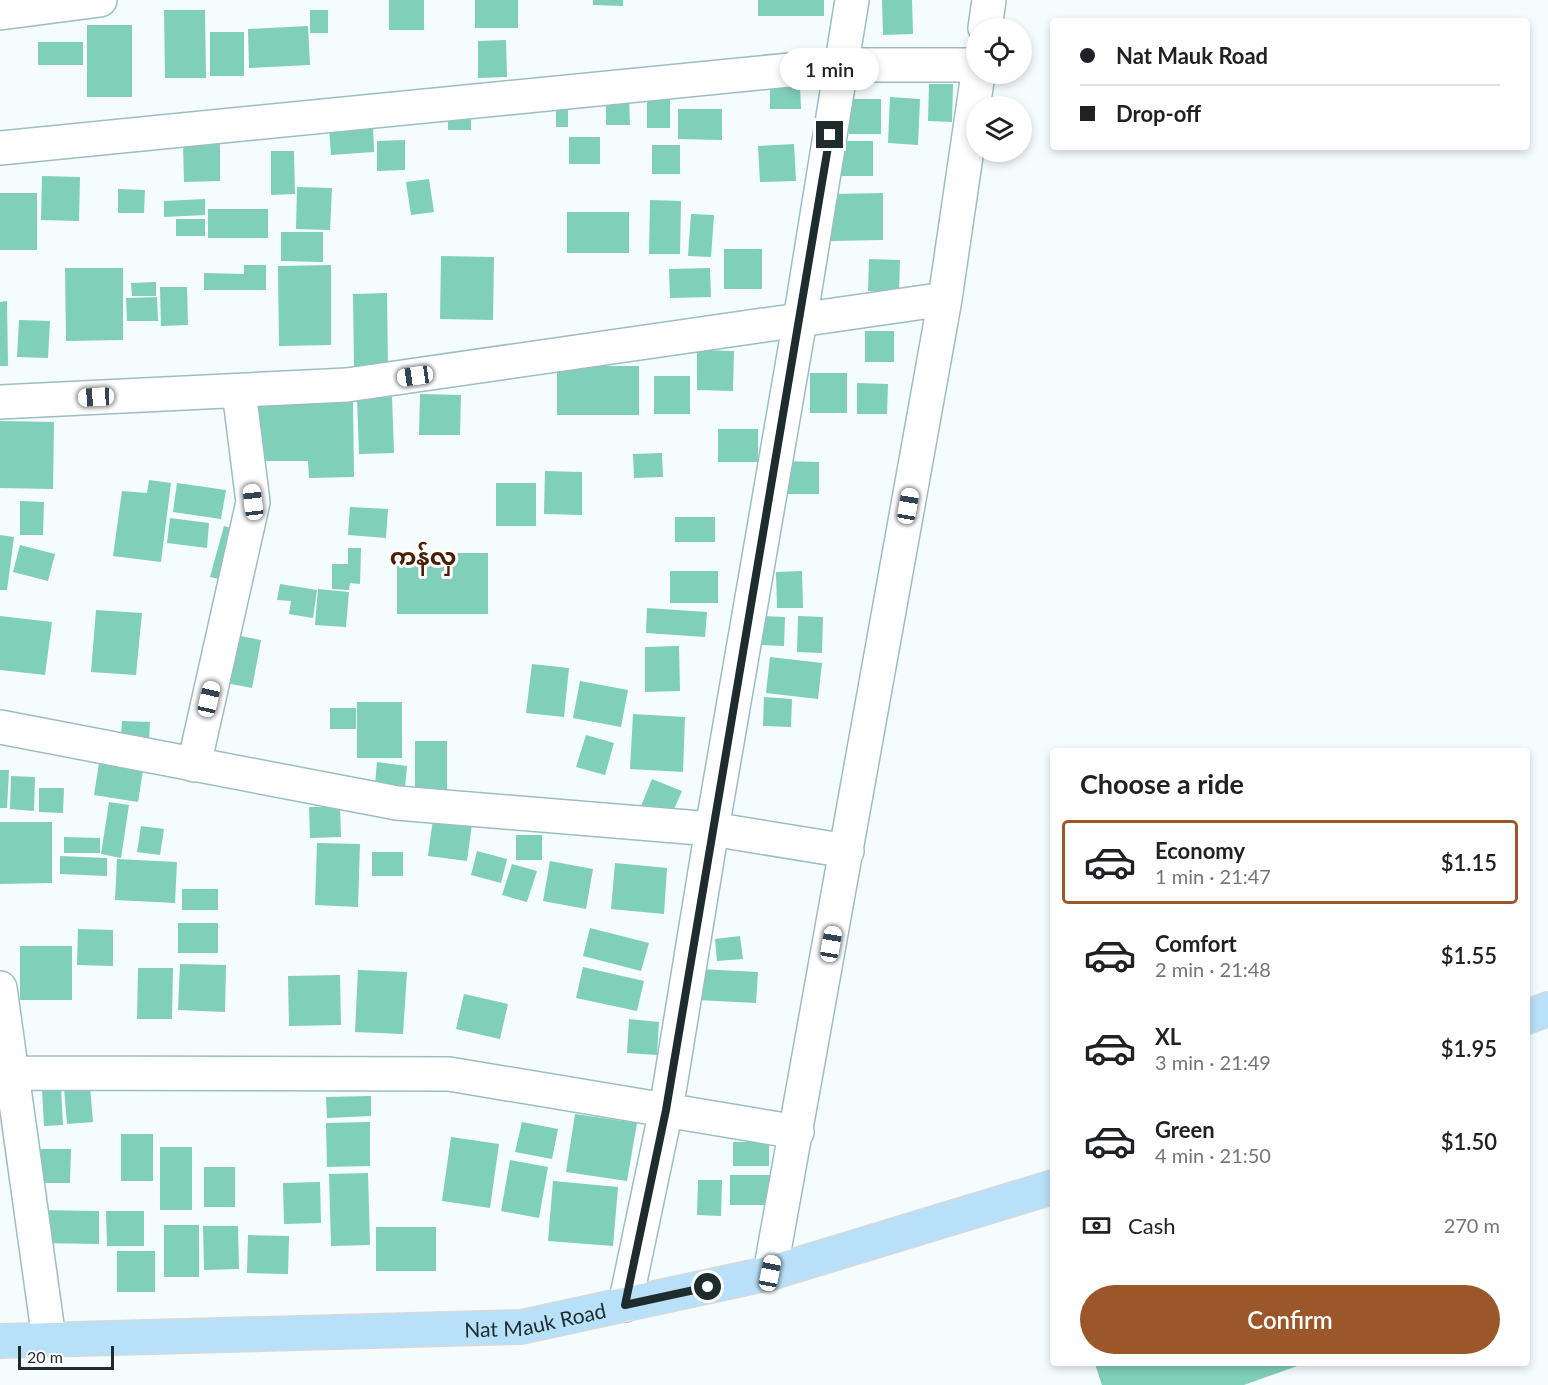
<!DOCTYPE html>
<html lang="en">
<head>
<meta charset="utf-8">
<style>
  :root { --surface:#fff; --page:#f2f2f2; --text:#202124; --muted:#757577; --line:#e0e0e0; --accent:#9b5729 }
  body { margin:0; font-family:Lato,"Noto Sans Myanmar",sans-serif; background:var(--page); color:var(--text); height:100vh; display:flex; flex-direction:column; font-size:22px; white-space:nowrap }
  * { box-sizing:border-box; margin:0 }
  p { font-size:20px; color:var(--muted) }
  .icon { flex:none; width:33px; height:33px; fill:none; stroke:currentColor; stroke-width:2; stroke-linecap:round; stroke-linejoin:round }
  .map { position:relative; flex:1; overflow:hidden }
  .details { position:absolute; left:1050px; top:748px; width:480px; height:618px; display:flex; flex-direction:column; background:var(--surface); border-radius:6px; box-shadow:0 3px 9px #0003 }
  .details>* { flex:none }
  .hud { position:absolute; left:1050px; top:18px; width:480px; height:132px; border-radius:6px; box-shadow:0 3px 9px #0003; display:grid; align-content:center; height:132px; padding:0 30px; background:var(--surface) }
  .controls { position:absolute; left:966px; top:18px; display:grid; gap:12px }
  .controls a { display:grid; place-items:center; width:66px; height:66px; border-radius:50%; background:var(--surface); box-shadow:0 3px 9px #0003; font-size:30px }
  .scale { position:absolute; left:18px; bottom:15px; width:96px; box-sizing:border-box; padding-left:6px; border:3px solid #1e2c2d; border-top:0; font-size:16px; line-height:21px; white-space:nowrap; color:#1e2c2d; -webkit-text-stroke:4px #fff; paint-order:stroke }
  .end { position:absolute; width:27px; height:27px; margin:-14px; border:8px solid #1e2c2d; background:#fff; box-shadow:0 0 0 3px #fff }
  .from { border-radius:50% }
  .bubble { position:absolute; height:42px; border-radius:21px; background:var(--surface); box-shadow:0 3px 9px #0003; font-size:20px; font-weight:600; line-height:42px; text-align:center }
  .car { position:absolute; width:18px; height:36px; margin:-18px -9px; border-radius:8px; box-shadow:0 0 4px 2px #0007; background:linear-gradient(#fff 24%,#345 0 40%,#fff 0 76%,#345 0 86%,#fff 0) }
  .hud b { display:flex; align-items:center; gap:21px; height:57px; font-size:22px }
  .hud b+b { border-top:2px solid var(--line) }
  .hud i { width:15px; height:15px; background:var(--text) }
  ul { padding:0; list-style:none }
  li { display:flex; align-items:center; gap:18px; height:84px; margin:0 12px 9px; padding:0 18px; border:3px solid transparent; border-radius:6px }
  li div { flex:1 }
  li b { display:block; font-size:22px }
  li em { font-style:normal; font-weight:600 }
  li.selected { border-color:var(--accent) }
  li>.icon { width:54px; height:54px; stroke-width:1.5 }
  h2 { padding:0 30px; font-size:27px; line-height:72px }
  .pay { display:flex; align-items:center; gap:15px; height:66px; padding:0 30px; font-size:22px }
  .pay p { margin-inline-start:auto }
  .primary-button { display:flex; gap:12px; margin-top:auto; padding:12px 30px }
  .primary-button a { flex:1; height:69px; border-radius:36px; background:var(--accent); color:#fff; font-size:24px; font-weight:600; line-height:69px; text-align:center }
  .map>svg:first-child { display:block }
  .building { fill:#80cfb9 }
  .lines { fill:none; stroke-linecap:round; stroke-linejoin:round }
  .minor-casing { stroke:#9bbec2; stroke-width:36 }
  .trunk-casing { stroke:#d6d9d9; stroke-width:36 }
  .minor { stroke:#fff; stroke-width:33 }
  .trunk { stroke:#b8e0f8; stroke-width:33 }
  .route { stroke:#1e2c2d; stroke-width:8 }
  .labels { text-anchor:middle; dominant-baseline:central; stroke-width:6; stroke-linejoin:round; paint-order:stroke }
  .street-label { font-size:21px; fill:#1e2c2d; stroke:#fff }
  .quarter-label { font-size:24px; font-weight:bold; fill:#4a1e00; stroke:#fff }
</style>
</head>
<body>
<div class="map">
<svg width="1548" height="1385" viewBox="0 0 1548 1385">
  <rect width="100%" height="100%" fill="#f5fcfd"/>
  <path class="building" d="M389 0H424V30H389Z
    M475 0H518V28H475Z
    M593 0H623V6L593 5Z
    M758 0H824V16H758Z
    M882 0H912L913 34 883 35Z
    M164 10H205L206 78H165Z
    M310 10H328V33H310Z
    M87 25H132V97H87Z
    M308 26 310 65 249 68 248 29Z
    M210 32H244V76H210Z
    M506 40 507 77 478 78V41Z
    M38 42H83V65H38Z
    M929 84H953L952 122 928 121Z
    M800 85 801 109H770V86Z
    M647 94H670V128H647Z
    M629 97 630 125H606V98Z
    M890 97 920 99 918 145 888 143Z
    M849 99H881V134H849Z
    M556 106H568V127H556Z
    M448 107H471V130H448Z
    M678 109H722V140L678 139Z
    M373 125 374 152 331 155 329 127Z
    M569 137H600V164H569Z
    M405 140V170L377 171V141Z
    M220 141V181L184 182 183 142Z
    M841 141H873V176H841Z
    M794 144 796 181 760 182 758 146Z
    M652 145H680V174H652Z
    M271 151H294L295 194 271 195Z
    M42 176 80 177 79 221 41 220Z
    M429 179 434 212 411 215 406 182Z
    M297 187 332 188 330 230 296 229Z
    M118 189 145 190 144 213H118Z
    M0 193H37V250H0Z
    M883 193V240L831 241V194Z
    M205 199V215L164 217V201Z
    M650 200 681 201 680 254H649Z
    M208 209H268V238H208Z
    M567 212H629V253H567Z
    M691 214 714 215 711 257 688 256Z
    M176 219H205V236H176Z
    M281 232H323V262L281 261Z
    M724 249H762V289H724Z
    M441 256 494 257 493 320 440 319Z
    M869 259 900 260 899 292 868 291Z
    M244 265H266V290H204V273L244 274Z
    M331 265V345L279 346 278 266Z
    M65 268H123V340L66 341Z
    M710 268 711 297 670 298 669 269Z
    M156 282V296H132L131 283Z
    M160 287H187L188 325 161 326Z
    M387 293 388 368H354L353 294Z
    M157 297 158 321H127L126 298Z
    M7 301 8 366H0V302Z
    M19 320 50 321 48 358 17 357Z
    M865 331H894V362H865Z
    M697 350 734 351 733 391 697 390Z
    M557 366H639V415H557Z
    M810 373H847V413H810Z
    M654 376H690V414H654Z
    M857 383 888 384 887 414H857Z
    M420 394 461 395 460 435H419Z
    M392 397 394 453 359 454 357 398Z
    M353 402 354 477 309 478 308 461H249V405Z
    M0 421 54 422 53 489 0 488Z
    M718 429H758V462H718Z
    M662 453 663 477 634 478 633 454Z
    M783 461 819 462V494H782Z
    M545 471 582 472V515L544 514Z
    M149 480 171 483 161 562 113 556 122 491 147 493Z
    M177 483 226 490 221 519 173 512Z
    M496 483H536V526H496Z
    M20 501 44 502 43 535H20Z
    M350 507 388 509 386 538 348 535Z
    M675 517H715V542H675Z
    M170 518 209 523 207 548 167 543Z
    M224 526 245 532 232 582 210 577Z
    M0 535 14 537 7 590H0Z
    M20 545 55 554 48 581 13 572Z
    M348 548H361L360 584 350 583 349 590 332 589V564H348Z
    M397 553H488V614H397Z
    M670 571H718V603H670Z
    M802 571 803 608H777L776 572Z
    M280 584 317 590 313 618 289 614 291 601 277 600Z
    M318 589 349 592 346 627 315 625Z
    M647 608 707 612 705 637 646 633Z
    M96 610 142 613 136 675 91 672Z
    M0 616 52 622 45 675 0 670Z
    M761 616 785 617 784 646 760 645Z
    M798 616 823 617 822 653 797 652Z
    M235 635 261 640 252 688 226 683Z
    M679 646 680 691 645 692V647Z
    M770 657 822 663 818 699 766 693Z
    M532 664 569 668 564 717 526 713Z
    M580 681 628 690 621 727 573 718Z
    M764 697 792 699 791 727 763 726Z
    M357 702H402V758H357Z
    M330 708H356V729H330Z
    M633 714 685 717 683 772 630 769Z
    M122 721 150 722 149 741 121 740Z
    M586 735 614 743 605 775 576 767Z
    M415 741H447V793H415Z
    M100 757 144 764 138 802 94 795Z
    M377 762 407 766 405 788 375 785Z
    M0 770H9L7 808H0Z
    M11 776 35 777 34 811 10 809Z
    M652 779 682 791 668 823 639 811Z
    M39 788H64L63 813 39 812Z
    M109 802 129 805 121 858 101 854Z
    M309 807H340L341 837 310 838Z
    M433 819 472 824 467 861 428 856Z
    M0 822H52V883L0 884Z
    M141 826 164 829 160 855 137 852Z
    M516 835H542V860H516Z
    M64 837 100 838V853H64Z
    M317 843 360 844 358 907 315 905Z
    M477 851 507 859 501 883 471 875Z
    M372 852H403V876H372Z
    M60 856 107 858V876L60 874Z
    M117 859 177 862 175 903 115 900Z
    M550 861 593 869 586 909 543 901Z
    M615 863 667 868 664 914 611 909Z
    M512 864 537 871 527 902 502 895Z
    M182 889H218V910H182Z
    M178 923H218V953H178Z
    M590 928 649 943 641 971 583 956Z
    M78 929 113 930V966L77 965Z
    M740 936 743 959 717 961 715 939Z
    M20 946H72V1000H20Z
    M180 964 226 965 225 1012 178 1010Z
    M583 967 644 981 637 1011 576 998Z
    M138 968H173L172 1019H137Z
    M699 969 758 972 756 1003 697 1000Z
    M358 970 407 972 403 1034 355 1032Z
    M340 975 341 1025 289 1026 288 976Z
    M464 994 508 1004 500 1039 456 1029Z
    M629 1019 659 1022 657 1055 627 1053Z
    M90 1086 93 1122 67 1124 64 1088Z
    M61 1088 63 1125 44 1126 42 1089Z
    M371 1096V1116L327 1118 326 1097Z
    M575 1114 637 1123 627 1181 566 1172Z
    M370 1122V1166L327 1167 326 1123Z
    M522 1122 558 1129 552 1159 515 1152Z
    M121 1134H153V1181H121Z
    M451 1137 499 1144 490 1208 442 1201Z
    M733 1142H769V1166H733Z
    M160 1147H192V1210H160Z
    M38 1149H71L70 1183H37Z
    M510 1160 548 1167 539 1218 501 1211Z
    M204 1167H235V1207H204Z
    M368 1173 370 1245 331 1246 329 1174Z
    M730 1175H770V1205H730Z
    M698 1180H722L721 1216 697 1215Z
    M553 1181 618 1187 613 1246 548 1241Z
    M320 1182 321 1223 284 1224 283 1183Z
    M37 1210 99 1211V1244L37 1243Z
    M106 1211H144V1246H107Z
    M164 1225H199V1277H164Z
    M203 1226H238L239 1269 204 1270Z
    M376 1227H436V1271H376Z
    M248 1235 289 1236 288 1274 247 1273Z
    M117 1251H155V1292H117Z
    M1095 1364H1303L1244 1385H1102Z"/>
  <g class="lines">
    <g class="minor-casing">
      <path id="minor" d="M0 13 100 0
        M985 28 989 0
        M0 148 840 65H976
        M0 402 347 385 945 299
        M0 727 397 803 712 829 847 851
        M194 765 253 502 239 391
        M0 988 49 1339
        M0 1073 449 1074 797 1132
        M770 1273 945 299 978 74
        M625 1305 666 1110 712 829 800 320 852 0"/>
    </g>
    <g class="trunk-casing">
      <g id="trunk">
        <path d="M1527 1017 1548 1009"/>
        <path id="s1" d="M0 1341 521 1327 770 1273 1053 1187"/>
      </g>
    </g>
    <use href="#minor" class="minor"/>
    <use href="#trunk" class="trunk"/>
  </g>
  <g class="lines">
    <path class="route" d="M708 1287 625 1305 666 1110 830 135"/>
  </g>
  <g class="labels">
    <g class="street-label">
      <text stroke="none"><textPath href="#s1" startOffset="536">Nat Mauk Road</textPath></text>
    </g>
    <g class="quarter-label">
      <text x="423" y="555">ကန်လှ</text>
    </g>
  </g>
</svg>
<div class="controls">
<a><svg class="icon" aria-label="locate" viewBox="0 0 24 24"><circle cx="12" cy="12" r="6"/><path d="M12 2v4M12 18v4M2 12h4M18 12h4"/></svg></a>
<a><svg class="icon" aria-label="layers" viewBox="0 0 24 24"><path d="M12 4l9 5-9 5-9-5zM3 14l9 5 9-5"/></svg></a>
</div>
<div class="scale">20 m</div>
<i class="end from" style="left:708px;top:1287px"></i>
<i class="end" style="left:830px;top:135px"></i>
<div class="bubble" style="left:780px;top:48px;width:99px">1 min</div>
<i class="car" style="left:415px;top:376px;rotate:262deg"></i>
<i class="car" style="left:96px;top:397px;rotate:267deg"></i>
<i class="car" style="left:253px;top:502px;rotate:353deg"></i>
<i class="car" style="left:908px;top:506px;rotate:10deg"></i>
<i class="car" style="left:209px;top:699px;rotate:13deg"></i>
<i class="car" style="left:831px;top:944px;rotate:10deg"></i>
<i class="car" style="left:770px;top:1273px;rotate:11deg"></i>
<div class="hud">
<b><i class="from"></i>Nat Mauk Road</b>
<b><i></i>Drop-off</b>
</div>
<section class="details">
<h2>Choose a ride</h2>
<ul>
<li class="selected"><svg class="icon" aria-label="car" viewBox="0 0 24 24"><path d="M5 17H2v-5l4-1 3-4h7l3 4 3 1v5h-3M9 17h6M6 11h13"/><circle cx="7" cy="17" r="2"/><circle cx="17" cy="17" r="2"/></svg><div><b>Economy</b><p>1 min · 21:47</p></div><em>$1.15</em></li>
<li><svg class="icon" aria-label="car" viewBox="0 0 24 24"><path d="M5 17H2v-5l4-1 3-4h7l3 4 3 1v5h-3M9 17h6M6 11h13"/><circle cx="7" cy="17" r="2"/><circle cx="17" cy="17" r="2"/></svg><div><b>Comfort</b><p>2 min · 21:48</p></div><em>$1.55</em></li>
<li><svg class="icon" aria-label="car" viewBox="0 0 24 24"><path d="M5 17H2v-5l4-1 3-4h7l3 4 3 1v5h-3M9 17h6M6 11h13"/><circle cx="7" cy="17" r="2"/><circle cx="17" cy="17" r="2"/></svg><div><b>XL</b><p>3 min · 21:49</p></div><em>$1.95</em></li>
<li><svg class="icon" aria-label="car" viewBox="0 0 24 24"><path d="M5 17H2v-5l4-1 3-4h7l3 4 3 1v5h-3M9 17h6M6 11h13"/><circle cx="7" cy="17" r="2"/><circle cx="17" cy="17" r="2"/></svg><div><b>Green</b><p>4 min · 21:50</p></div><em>$1.50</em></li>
</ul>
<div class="pay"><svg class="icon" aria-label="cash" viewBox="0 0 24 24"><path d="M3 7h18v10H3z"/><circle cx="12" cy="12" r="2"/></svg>Cash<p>270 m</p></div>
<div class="primary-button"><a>Confirm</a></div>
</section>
</div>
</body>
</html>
